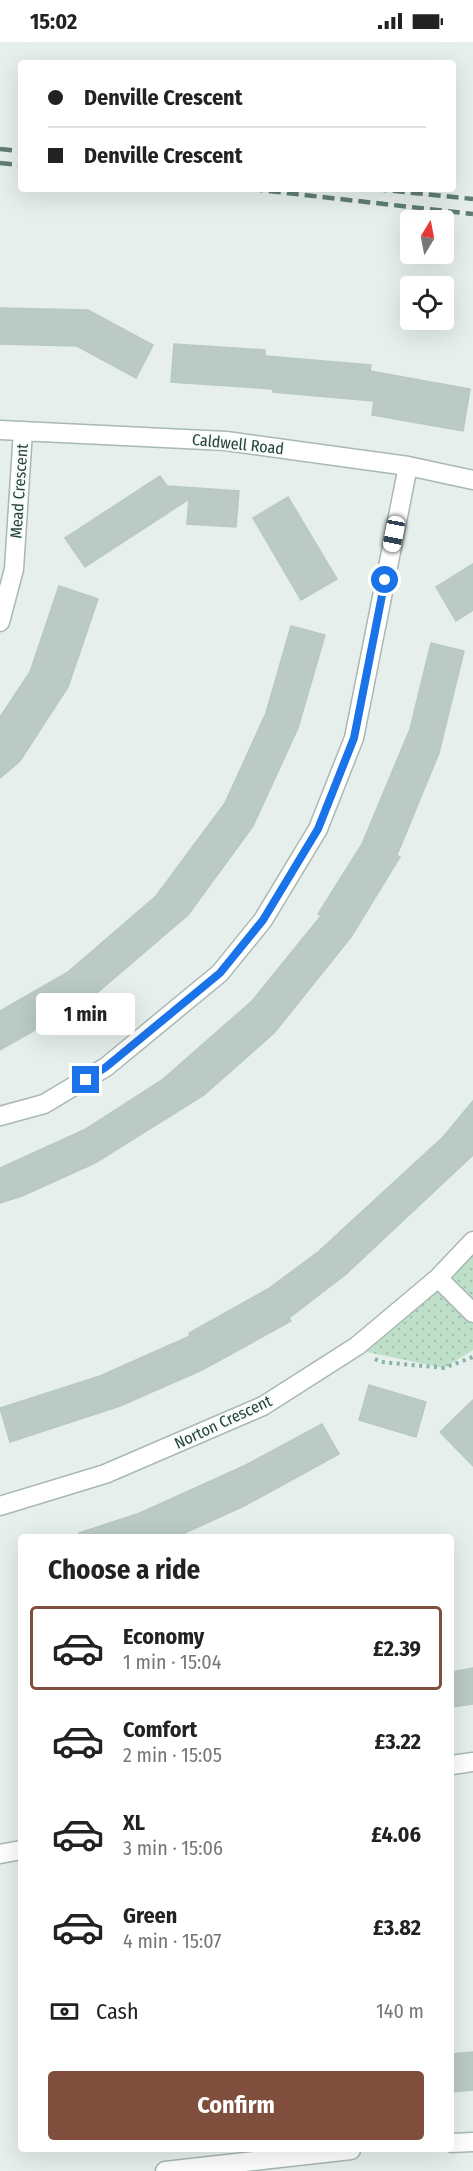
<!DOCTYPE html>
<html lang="en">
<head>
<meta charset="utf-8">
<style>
  :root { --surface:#fff; --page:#f6f6f6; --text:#222; --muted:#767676; --line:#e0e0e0; --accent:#804e3d }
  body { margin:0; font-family:"Fira Sans Condensed",sans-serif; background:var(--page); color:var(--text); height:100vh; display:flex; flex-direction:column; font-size:22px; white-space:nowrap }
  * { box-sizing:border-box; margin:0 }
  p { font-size:20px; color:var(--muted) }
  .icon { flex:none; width:33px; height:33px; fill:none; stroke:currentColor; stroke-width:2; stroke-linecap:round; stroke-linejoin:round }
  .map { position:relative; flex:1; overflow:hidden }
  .drawer { position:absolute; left:18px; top:1492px; width:436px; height:618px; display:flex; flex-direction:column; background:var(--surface); border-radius:6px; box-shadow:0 6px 24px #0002 }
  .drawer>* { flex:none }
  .banner { position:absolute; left:18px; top:18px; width:438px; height:132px; border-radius:6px; box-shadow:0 6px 24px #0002; display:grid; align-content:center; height:132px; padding:0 30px; background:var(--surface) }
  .needle { width:39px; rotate:10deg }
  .controls { position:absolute; left:400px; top:168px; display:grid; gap:12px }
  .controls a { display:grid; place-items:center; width:54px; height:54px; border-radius:6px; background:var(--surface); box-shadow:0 6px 24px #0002; font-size:30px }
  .end { position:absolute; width:27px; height:27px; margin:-14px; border:8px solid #1a73e8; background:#fff; box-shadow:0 0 0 3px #fff }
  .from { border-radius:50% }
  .bubble { position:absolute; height:42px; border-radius:6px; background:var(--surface); box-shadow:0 6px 24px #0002; font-size:20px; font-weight:700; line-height:42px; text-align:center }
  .car { position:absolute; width:18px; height:36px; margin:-18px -9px; border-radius:8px; box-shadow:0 0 4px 2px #0007; background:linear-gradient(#fff 24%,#345 0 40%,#fff 0 76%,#345 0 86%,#fff 0) }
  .banner b { display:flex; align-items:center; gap:21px; height:57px; font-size:22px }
  .banner b+b { border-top:2px solid var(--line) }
  .banner i { width:15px; height:15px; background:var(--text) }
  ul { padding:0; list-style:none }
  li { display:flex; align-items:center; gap:18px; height:84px; margin:0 12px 9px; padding:0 18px; border:3px solid transparent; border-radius:6px }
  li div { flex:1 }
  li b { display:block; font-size:22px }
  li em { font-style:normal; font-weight:700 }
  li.on { border-color:var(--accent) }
  li>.icon { width:54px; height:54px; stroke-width:1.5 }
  h2 { padding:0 30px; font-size:27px; line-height:72px }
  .pay { display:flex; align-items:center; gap:15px; height:66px; padding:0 30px; font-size:22px }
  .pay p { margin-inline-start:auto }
  .cta { display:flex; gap:12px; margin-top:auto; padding:12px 30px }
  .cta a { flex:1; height:69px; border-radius:6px; background:var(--accent); color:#fff; font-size:24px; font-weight:700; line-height:69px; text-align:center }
  .status { display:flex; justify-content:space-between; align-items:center; height:42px; padding:0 30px; background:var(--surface); direction:ltr }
  .status svg { height:16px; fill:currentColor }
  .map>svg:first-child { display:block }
  .grass { fill:url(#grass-dots) }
  .building { fill:#bbcac4; stroke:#b8c9c2; stroke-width:1.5 }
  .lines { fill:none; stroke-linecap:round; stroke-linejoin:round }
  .minor-casing { stroke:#a8b8b2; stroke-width:21 }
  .path { stroke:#86b3a5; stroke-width:4; stroke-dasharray:3 4.5; stroke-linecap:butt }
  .minor { stroke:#fff; stroke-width:18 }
  .rail { stroke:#5f7d75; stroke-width:4.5; stroke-dasharray:12 6; stroke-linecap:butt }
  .route { stroke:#1a73e8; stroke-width:8 }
  .labels { text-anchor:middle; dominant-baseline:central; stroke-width:4.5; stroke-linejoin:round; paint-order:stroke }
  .street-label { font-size:16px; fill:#24423a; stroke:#f7fbf9 }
</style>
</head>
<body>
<div class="status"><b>15:02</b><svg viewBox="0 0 49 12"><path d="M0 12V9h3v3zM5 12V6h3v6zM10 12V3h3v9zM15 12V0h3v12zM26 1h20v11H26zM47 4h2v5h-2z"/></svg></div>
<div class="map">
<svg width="473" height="2129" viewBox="0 0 473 2129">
  <defs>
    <pattern id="grass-dots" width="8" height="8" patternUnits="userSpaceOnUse" patternTransform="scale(1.5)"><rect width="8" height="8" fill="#bfe0c8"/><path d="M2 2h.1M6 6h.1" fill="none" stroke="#a4c1ad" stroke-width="1.8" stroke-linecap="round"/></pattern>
  </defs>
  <rect width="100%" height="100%" fill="#e6efeb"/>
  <path class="grass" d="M473 1208V1308L444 1326 362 1309Z"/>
  <path class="building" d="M0 266 88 268 153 303 136 336 77 304 0 302Z
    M174 302 265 308V314L371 323 370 329 470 347 463 389 372 373 374 359 273 350V347L171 340Z
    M160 434 167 444 239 449 236 485 187 482 189 457 85 525 65 496Z
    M288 455 337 537 301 558 253 476Z
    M473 522V568L456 579 436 545Z
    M59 544 98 557 68 645 20 719 0 736V675L30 630Z
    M291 584 325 593 298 686 253 784 188 873 91 956 0 1008V969L68 930 156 854 225 761 266 671Z
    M431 601 464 609 439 711 397 813 400 815 351 895 274 991 204 1053 95 1121 22 1154 0 1161V1126L86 1087 162 1038 252 959 321 874 318 872 362 802 410 687Z
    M473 1059V1113L345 1233 289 1276 291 1279 202 1328 120 1364 10 1400 0 1366 100 1334 190 1294 189 1291 268 1247 318 1210 443 1095Z
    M369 1343 426 1360 416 1395 359 1378Z
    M473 1358V1424L440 1390Z
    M322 1382 339 1412 244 1464 174 1496H80L79 1491 140 1471 246 1423Z
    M473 1626V1662L452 1665V1630Z
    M473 2010V2048L452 2050V2012Z"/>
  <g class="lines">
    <g class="minor-casing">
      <path id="minor" d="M0 388 226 399 408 424 473 438
        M0 580 14 527 23 389
        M0 1074 44 1062 106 1025 220 931 263 878 318 787 354 696 408 424
        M438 1236 473 1271
        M0 1464 105 1432 263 1364 357 1304 438 1236 473 1199
        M452 1723 473 1720
        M0 1812 21 1808
        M452 2101 473 2100
        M165 2129 351 2108"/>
    </g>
    <path class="path" d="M375 1317 381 1320 444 1326 473 1315"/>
    <use href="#minor" class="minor"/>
    <path class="rail" d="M0 107 21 109
      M0 121 21 123
      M251 147 473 172
      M375 147 473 157"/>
  </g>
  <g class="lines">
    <path class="route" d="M86 1038 106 1025 220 931 263 878 318 787 354 696 385 538"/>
  </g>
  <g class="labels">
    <g class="street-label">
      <text transform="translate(238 402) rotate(6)">Caldwell Road</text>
      <text transform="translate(19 449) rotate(-86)">Mead Crescent</text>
      <text transform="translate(223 1380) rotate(-25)">Norton Crescent</text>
    </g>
  </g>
</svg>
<div class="controls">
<a><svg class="needle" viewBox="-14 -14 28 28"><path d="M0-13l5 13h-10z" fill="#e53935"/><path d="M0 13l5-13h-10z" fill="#767676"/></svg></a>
<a><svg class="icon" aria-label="locate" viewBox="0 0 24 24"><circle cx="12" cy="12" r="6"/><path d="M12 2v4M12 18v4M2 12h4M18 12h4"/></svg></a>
</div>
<i class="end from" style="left:385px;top:538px"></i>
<i class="end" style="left:86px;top:1038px"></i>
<div class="bubble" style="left:36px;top:951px;width:99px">1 min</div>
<i class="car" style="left:394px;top:492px;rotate:191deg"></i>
<div class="banner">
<b><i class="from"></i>Denville Crescent</b>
<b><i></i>Denville Crescent</b>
</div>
<section class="drawer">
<h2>Choose a ride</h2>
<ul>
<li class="on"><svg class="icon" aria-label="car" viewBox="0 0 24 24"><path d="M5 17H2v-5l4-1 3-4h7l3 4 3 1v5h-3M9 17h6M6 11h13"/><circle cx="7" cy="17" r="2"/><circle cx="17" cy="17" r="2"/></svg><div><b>Economy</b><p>1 min · 15:04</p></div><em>£2.39</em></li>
<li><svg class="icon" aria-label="car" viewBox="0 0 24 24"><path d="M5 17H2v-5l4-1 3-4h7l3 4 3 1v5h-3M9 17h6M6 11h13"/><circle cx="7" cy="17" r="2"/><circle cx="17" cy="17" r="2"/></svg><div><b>Comfort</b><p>2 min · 15:05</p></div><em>£3.22</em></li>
<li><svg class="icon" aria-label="car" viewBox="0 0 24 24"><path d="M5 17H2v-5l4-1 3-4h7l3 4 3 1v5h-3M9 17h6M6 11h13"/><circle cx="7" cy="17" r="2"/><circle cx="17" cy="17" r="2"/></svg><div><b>XL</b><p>3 min · 15:06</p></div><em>£4.06</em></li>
<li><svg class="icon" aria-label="car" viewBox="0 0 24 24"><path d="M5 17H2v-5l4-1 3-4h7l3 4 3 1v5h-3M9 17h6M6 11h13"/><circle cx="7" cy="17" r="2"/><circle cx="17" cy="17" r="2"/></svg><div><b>Green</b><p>4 min · 15:07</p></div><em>£3.82</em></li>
</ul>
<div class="pay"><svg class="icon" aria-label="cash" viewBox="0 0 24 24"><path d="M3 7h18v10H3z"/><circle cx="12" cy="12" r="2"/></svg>Cash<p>140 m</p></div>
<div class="cta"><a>Confirm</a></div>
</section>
</div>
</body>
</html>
